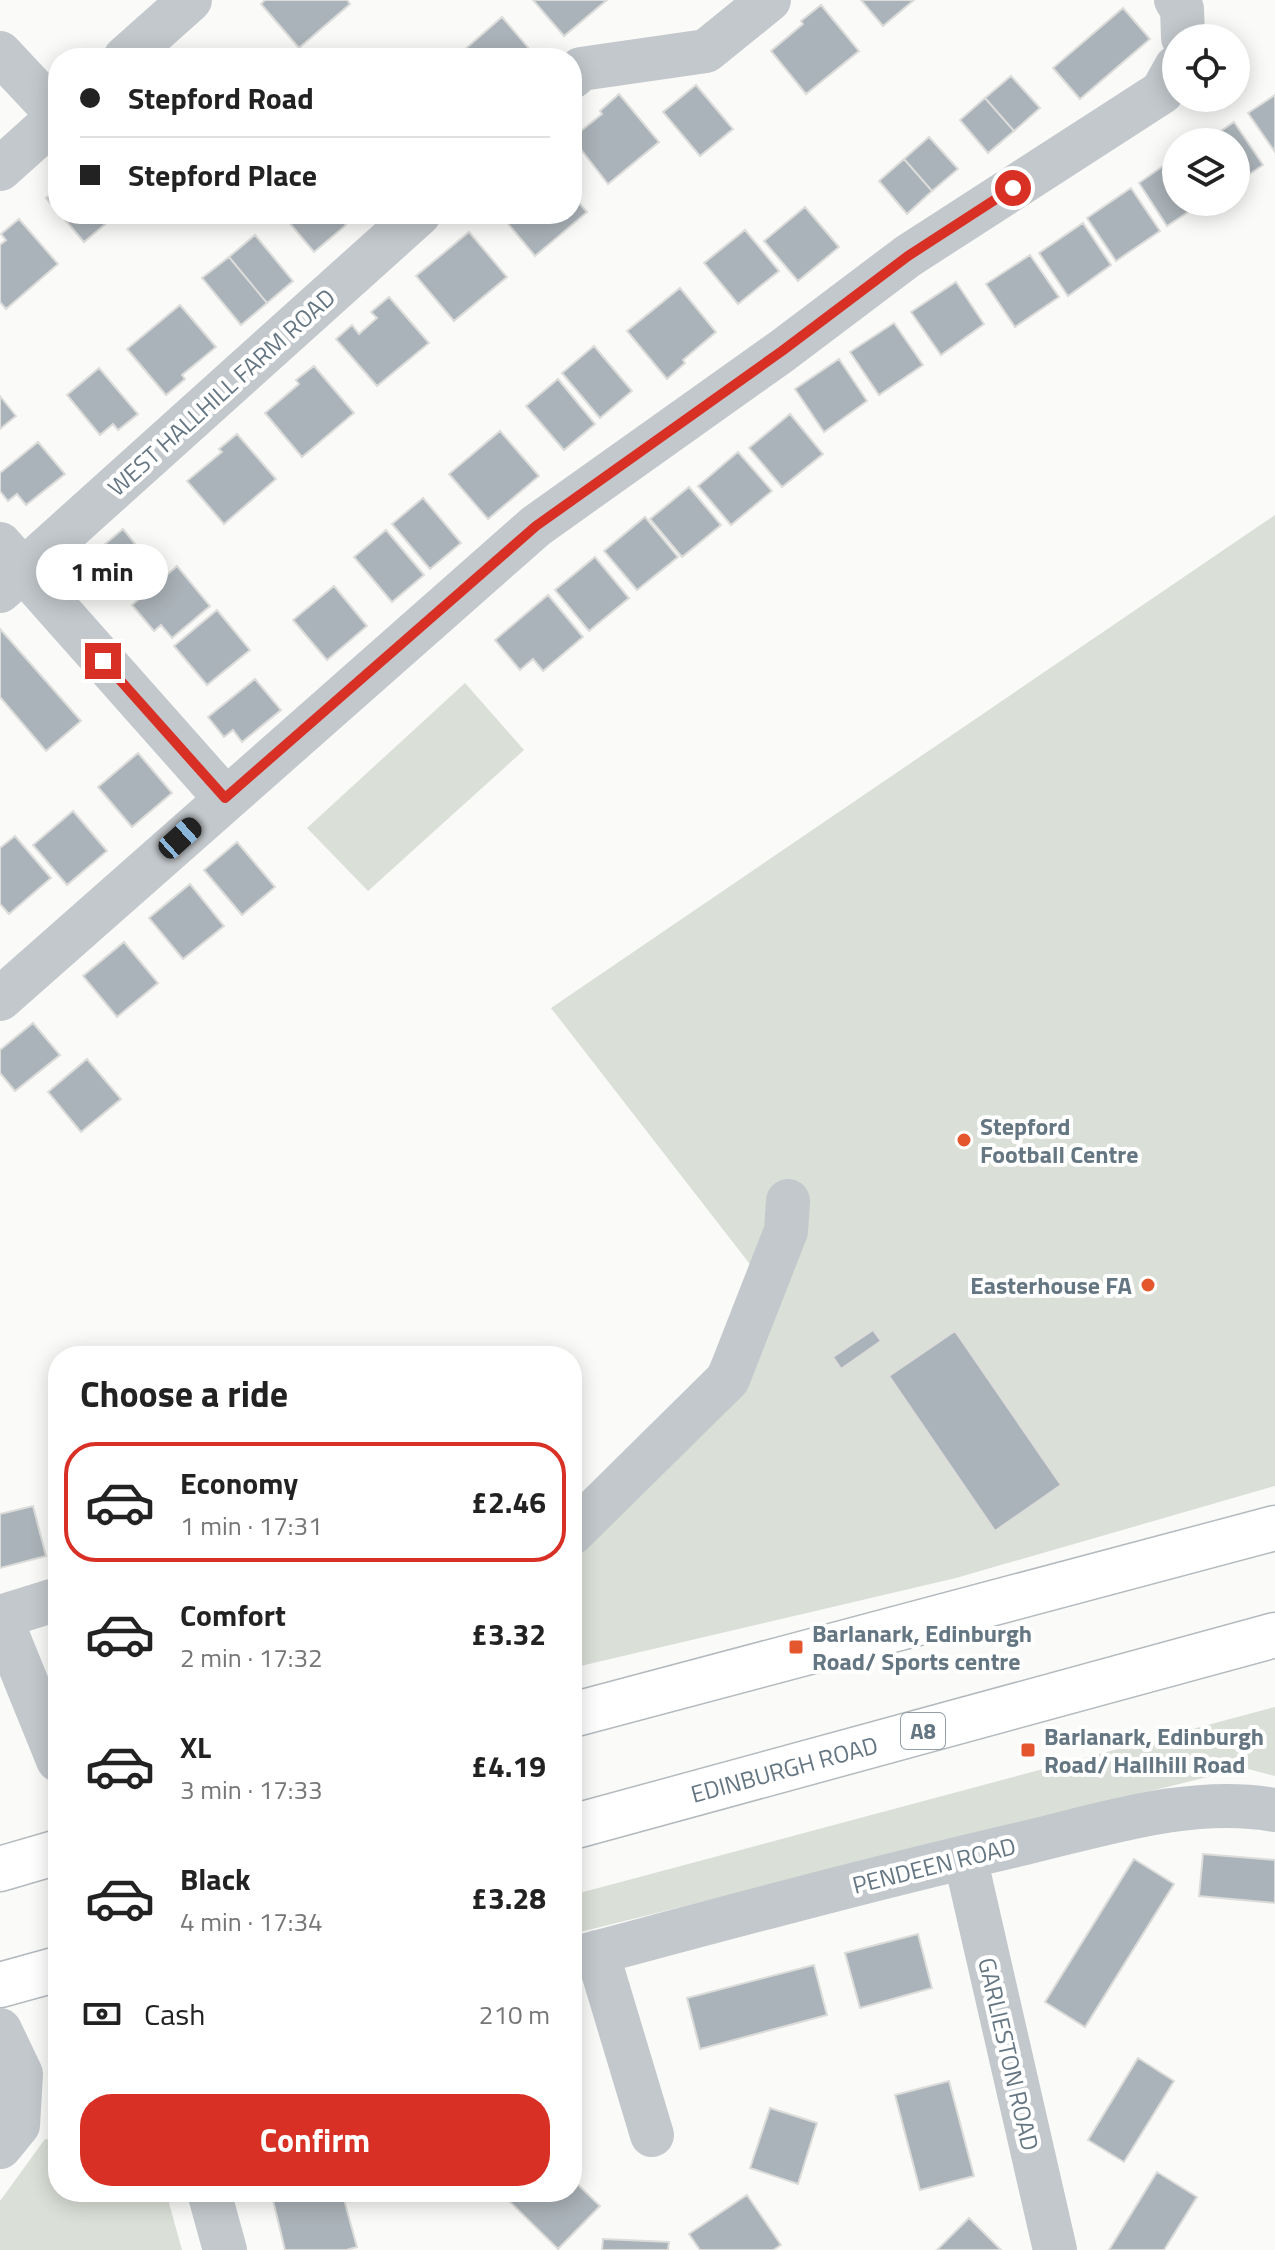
<!DOCTYPE html>
<html lang="en">
<head>
<meta charset="utf-8">
<style>
  :root { --surface:#fff; --page:#f6f6f6; --text:#222; --muted:#767676; --line:#e0e0e0; --accent:#d93025 }
  body { margin:0; font-family:"Titillium Web",sans-serif; background:var(--page); color:var(--text); height:100vh; display:flex; flex-direction:column; font-size:30px; white-space:nowrap }
  * { box-sizing:border-box; margin:0 }
  p { font-size:26px; color:var(--muted) }
  .icon { flex:none; width:44px; height:44px; fill:none; stroke:currentColor; stroke-width:2; stroke-linecap:round; stroke-linejoin:round }
  .map { position:relative; flex:1; overflow:hidden }
  .drawer { position:absolute; left:48px; top:1346px; width:534px; height:856px; display:flex; flex-direction:column; background:var(--surface); border-radius:32px; box-shadow:0 4px 20px #0003 }
  .drawer>* { flex:none }
  .top-card { position:absolute; left:48px; top:48px; width:534px; height:176px; border-radius:32px; box-shadow:0 4px 20px #0003; display:grid; align-content:center; height:176px; padding:0 32px; background:var(--surface) }
  .tools { position:absolute; left:1162px; top:24px; display:grid; gap:16px }
  .tools a { display:grid; place-items:center; width:88px; height:88px; border-radius:50%; background:var(--surface); box-shadow:0 4px 20px #0003; font-size:40px }
  .end { position:absolute; width:36px; height:36px; margin:-18px; border:10px solid #d93025; background:#fff; box-shadow:0 0 0 4px #fff }
  .from { border-radius:50% }
  .bubble { position:absolute; height:56px; border-radius:28px; background:var(--surface); box-shadow:0 4px 20px #0003; font-size:26px; font-weight:700; line-height:56px; text-align:center }
  .car { position:absolute; width:24px; height:48px; margin:-24px -12px; border-radius:10px; box-shadow:0 0 6px 2px #0007; background:linear-gradient(#222 24%,#8ab4d8 0 40%,#222 0 76%,#8ab4d8 0 86%,#222 0) }
  .top-card b { display:flex; align-items:center; gap:28px; height:76px; font-size:30px }
  .top-card b+b { border-top:2px solid var(--line) }
  .top-card i { width:20px; height:20px; background:var(--text) }
  ul { padding:0; list-style:none }
  li { display:flex; align-items:center; gap:24px; height:120px; margin:0 16px 12px; padding:0 16px; border:4px solid transparent; border-radius:32px }
  li div { flex:1 }
  li b { display:block; font-size:30px }
  li em { font-style:normal; font-weight:700 }
  li.selected { border-color:var(--accent) }
  li>.icon { width:72px; height:72px; stroke-width:1.5 }
  h2 { padding:0 32px; font-size:36px; line-height:96px }
  .pay { display:flex; align-items:center; gap:20px; height:88px; padding:0 32px; font-size:30px }
  .pay p { margin-inline-start:auto }
  .action { display:flex; gap:16px; margin-top:auto; padding:16px 32px }
  .action a { flex:1; height:92px; border-radius:32px; background:var(--accent); color:#fff; font-size:32px; font-weight:700; line-height:92px; text-align:center }
  .map>svg:first-child { display:block }
  .green { fill:#dadfd7 }
  .building { fill:#aab3b9; stroke:#dcdcda; stroke-width:2 }
  .lines { fill:none; stroke-linecap:round; stroke-linejoin:round }
  .major-casing { stroke:#b5babe; stroke-width:47 }
  .minor { stroke:#c3c8cc; stroke-width:44 }
  .major { stroke:#fff; stroke-width:44 }
  .route { stroke:#d93025; stroke-width:10 }
  .poi-dot { fill:#e4572e; stroke:#fff; stroke-width:3 }
  .labels { text-anchor:middle; dominant-baseline:central; stroke-width:8; stroke-linejoin:round; paint-order:stroke }
  .shield { fill:#fff; stroke:#939fa8; stroke-width:2 }
  .shield-label { font-size:22px; font-weight:bold; fill:#657683 }
  .street-label { font-size:24px; fill:#657683; stroke:#fff }
  .poi-label { font-size:24px; font-weight:bold; fill:#657683; stroke:#fff; text-anchor:start }
</style>
</head>
<body>
<div class="map">
<svg width="1275" height="2250" viewBox="0 0 1275 2250">
  <rect width="100%" height="100%" fill="#fafaf8"/>
  <path class="green" d="M1275 515V1486L956 1578 572 1668V1518L698 1388 756 1272 551 1008Z
    M465 683 524 750 368 891 307 828Z
    M1275 1707V1776L1244 1768 572 1934V1895Z
    M45 2139 58 2141V2192H166L182 2250H0V2201Z"/>
  <path class="building" d="M265 0H347L350 4 299 48 261 4Z
    M533 0H607L564 36Z
    M861 0H914L883 26Z
    M821 5 859 51 806 94 771 51 803 24 801 21Z
    M1123 8 1150 39 1080 99 1053 68Z
    M502 17 537 58H455Z
    M1011 76 1040 108 1014 131 985 98Z
    M696 85 733 129 700 156 663 112Z
    M619 94 659 142 608 184 572 138 602 114 600 111Z
    M1275 95V152L1248 113Z
    M985 98 1014 131 988 153 960 120Z
    M1234 122 1263 165 1236 183V142H1205Z
    M929 137 958 169 932 191 904 159Z
    M1176 157V202H1203L1167 226 1139 183Z
    M904 159 932 191 907 214 879 181Z
    M58 188V212L46 198Z
    M1131 188 1160 231 1116 261 1087 218Z
    M572 195 587 212 535 256 500 214H572Z
    M805 207 839 247 798 281 764 241Z
    M60 214H115L116 215 84 242Z
    M282 214H336L346 225 314 252Z
    M19 219 58 264 6 309 0 302V245L6 240 1 234Z
    M1083 223 1111 265 1068 296 1039 253Z
    M745 230 779 271 738 304 704 263Z
    M469 232 507 277 454 321 416 276Z
    M255 235 293 281 267 303 229 257Z
    M1030 255 1059 297 1015 327 986 284Z
    M229 257 267 303 241 325 202 278Z
    M956 282 984 324 941 355 911 312Z
    M680 288 716 332 683 360 685 363 667 379 627 331Z
    M389 297 429 343 377 386 336 339 352 325 359 334 377 318 371 312Z
    M180 305 216 347 182 375 185 379 166 395 127 349Z
    M894 323 923 365 879 395 850 352Z
    M594 346 632 391 600 418 562 373Z
    M839 359 867 401 824 432 795 389Z
    M314 366 354 413 302 457 265 413 299 384 296 380Z
    M99 368 138 414 118 430 113 424 100 435 67 395Z
    M558 379 595 424 564 450 526 406Z
    M0 396 16 416 0 429Z
    M790 414 823 454 782 487 749 448Z
    M500 431 539 476 488 519 449 474Z
    M237 434 276 479 224 524 187 481 222 452 219 449Z
    M38 442 65 474 26 505 17 494 8 501 0 491V473Z
    M738 452 772 491 731 525 698 486Z
    M689 487 721 525 682 557 650 519Z
    M423 498 461 543 430 569 392 524Z
    M645 517 678 557 637 590 604 551Z
    M123 529 149 561 105 598 78 567Z
    M386 530 424 575 392 602 354 557Z
    M595 557 629 598 589 631 555 590Z
    M177 566 210 606 172 638 161 625 154 631 132 605Z
    M334 586 367 626 327 660 293 620Z
    M548 595 583 637 543 671 533 659 520 670 495 640Z
    M217 610 250 650 207 685 174 646Z
    M0 629 81 721 46 751 0 697Z
    M255 679 281 710 242 742 233 730 224 737 208 717Z
    M138 753 172 793 132 827 98 787Z
    M73 811 107 851 67 885 33 845Z
    M15 836 51 878 9 914 0 904V848Z
    M237 842 275 887 242 915 204 870Z
    M190 884 224 926 183 959 149 918Z
    M124 942 158 983 117 1017 83 976Z
    M33 1023 60 1055 15 1091 0 1073V1050Z
    M87 1059 121 1099 81 1132 48 1092Z
    M873 1330 881 1341 841 1369 833 1357Z
    M955 1331 1061 1485 995 1531 889 1376Z
    M33 1506 46 1556 0 1568V1514Z
    M1203 1854 1275 1860V1903L1199 1896Z
    M1134 1859 1174 1884 1085 2027 1045 2002Z
    M918 1934 932 1988 860 2008 845 1953Z
    M814 1965 827 2015 700 2049 687 1998Z
    M1138 2058 1174 2081 1124 2162 1088 2140Z
    M949 2081 974 2176 920 2190 895 2095Z
    M770 2108 817 2123 798 2184 750 2168Z
    M1157 2172 1197 2197 1164 2250H1109Z
    M572 2179 600 2206 558 2249 505 2197 510 2192H572Z
    M271 2192H342L357 2247 346 2250H285Z
    M747 2195 781 2245 773 2250H700L689 2234Z
    M969 2218 1001 2250H937Z
    M603 2239 669 2242 668 2250H602Z"/>
  <g class="lines">
    <g class="major-casing">
      <g id="major">
        <path d="M572 1715 1275 1528"/>
        <path id="s1" d="M572 1827 1275 1635"/>
        <path d="M0 1869 58 1852"/>
        <path d="M0 1985 58 1969"/>
      </g>
    </g>
    <path class="minor" d="M1176 0 1182 9 1183 38
      M0 53 58 115
      M125 58 190 0
      M572 77 581 69 706 51 769 0
      M0 169 58 117
      M0 544 225 798
      M0 591 419 214
      M0 999 536 526 782 351 908 256 1162 92 1176 67
      M572 1533 728 1379 786 1231 788 1201
      M58 1599 0 1617 58 1760
      M965 1857 1055 2250
      M597 1952 652 2135
      M572 1959C723 1919 873 1878 1025 1843 1105 1824 1192 1795 1275 1810
      M0 2030 21 2074 18 2125 0 2147
      M209 2192 225 2250"/>
    <use href="#major" class="major"/>
  </g>
  <g class="lines">
    <path class="route" d="M103 661 225 798 536 526 782 351 908 256 1013 188"/>
  </g>
  <g class="poi-dot">
    <circle cx="964" cy="1140" r="8"/>
    <circle cx="1148" cy="1285" r="8"/>
    <rect x="788" y="1639" width="16" height="16" rx="4"/>
    <rect x="1020" y="1742" width="16" height="16" rx="4"/>
  </g>
  <g class="labels">
    <rect class="shield" x="901" y="1713" width="44" height="36" rx="6"/>
    <g class="shield-label">
      <text x="923" y="1731">A8</text>
    </g>
    <g class="street-label">
      <text transform="translate(221 392) rotate(-42)">WEST HALLHILL FARM ROAD</text>
      <text stroke="none"><textPath href="#s1" startOffset="220">EDINBURGH ROAD</textPath></text>
      <text transform="translate(934 1865) rotate(-14)">PENDEEN ROAD</text>
      <text transform="translate(1009 2054) rotate(77)">GARLIESTON ROAD</text>
    </g>
    <g class="poi-label">
      <text x="980" y="1126">Stepford<tspan x="980" dy="28">Football Centre</tspan></text>
      <text x="1132" y="1285" text-anchor="end">Easterhouse FA</text>
      <text x="812" y="1633">Barlanark, Edinburgh<tspan x="812" dy="28">Road/ Sports centre</tspan></text>
      <text x="1044" y="1736">Barlanark, Edinburgh<tspan x="1044" dy="28">Road/ Hallhill Road</tspan></text>
    </g>
  </g>
</svg>
<div class="tools">
<a><svg class="icon" aria-label="locate" viewBox="0 0 24 24"><circle cx="12" cy="12" r="6"/><path d="M12 2v4M12 18v4M2 12h4M18 12h4"/></svg></a>
<a><svg class="icon" aria-label="layers" viewBox="0 0 24 24"><path d="M12 4l9 5-9 5-9-5zM3 14l9 5 9-5"/></svg></a>
</div>
<i class="end from" style="left:1013px;top:188px"></i>
<i class="end" style="left:103px;top:661px"></i>
<div class="bubble" style="left:36px;top:544px;width:132px">1 min</div>
<i class="car" style="left:180px;top:838px;rotate:48deg"></i>
<div class="top-card">
<b><i class="from"></i>Stepford Road</b>
<b><i></i>Stepford Place</b>
</div>
<section class="drawer">
<h2>Choose a ride</h2>
<ul>
<li class="selected"><svg class="icon" aria-label="car" viewBox="0 0 24 24"><path d="M5 17H2v-5l4-1 3-4h7l3 4 3 1v5h-3M9 17h6M6 11h13"/><circle cx="7" cy="17" r="2"/><circle cx="17" cy="17" r="2"/></svg><div><b>Economy</b><p>1 min · 17:31</p></div><em>£2.46</em></li>
<li><svg class="icon" aria-label="car" viewBox="0 0 24 24"><path d="M5 17H2v-5l4-1 3-4h7l3 4 3 1v5h-3M9 17h6M6 11h13"/><circle cx="7" cy="17" r="2"/><circle cx="17" cy="17" r="2"/></svg><div><b>Comfort</b><p>2 min · 17:32</p></div><em>£3.32</em></li>
<li><svg class="icon" aria-label="car" viewBox="0 0 24 24"><path d="M5 17H2v-5l4-1 3-4h7l3 4 3 1v5h-3M9 17h6M6 11h13"/><circle cx="7" cy="17" r="2"/><circle cx="17" cy="17" r="2"/></svg><div><b>XL</b><p>3 min · 17:33</p></div><em>£4.19</em></li>
<li><svg class="icon" aria-label="car" viewBox="0 0 24 24"><path d="M5 17H2v-5l4-1 3-4h7l3 4 3 1v5h-3M9 17h6M6 11h13"/><circle cx="7" cy="17" r="2"/><circle cx="17" cy="17" r="2"/></svg><div><b>Black</b><p>4 min · 17:34</p></div><em>£3.28</em></li>
</ul>
<div class="pay"><svg class="icon" aria-label="cash" viewBox="0 0 24 24"><path d="M3 7h18v10H3z"/><circle cx="12" cy="12" r="2"/></svg>Cash<p>210 m</p></div>
<div class="action"><a>Confirm</a></div>
</section>
</div>
</body>
</html>
